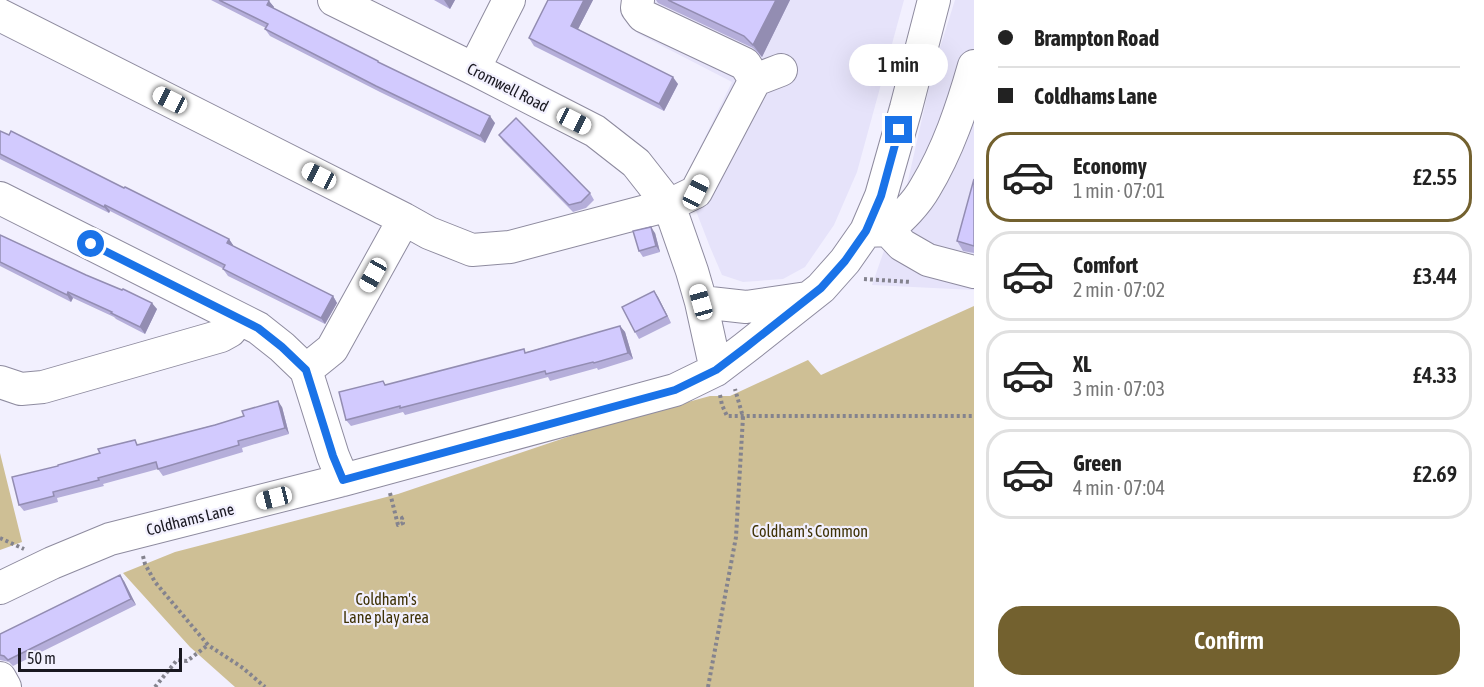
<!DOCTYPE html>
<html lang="en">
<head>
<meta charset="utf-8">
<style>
  :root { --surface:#fff; --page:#f2f2f2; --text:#222; --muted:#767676; --line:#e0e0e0; --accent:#73612f }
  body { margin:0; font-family:"Asap Condensed",sans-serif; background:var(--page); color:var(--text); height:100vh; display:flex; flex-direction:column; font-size:22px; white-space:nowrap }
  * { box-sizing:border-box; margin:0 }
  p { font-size:20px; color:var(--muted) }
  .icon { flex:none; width:33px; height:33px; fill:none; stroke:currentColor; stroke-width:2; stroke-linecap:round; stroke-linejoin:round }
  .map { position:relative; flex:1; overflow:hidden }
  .sheet { display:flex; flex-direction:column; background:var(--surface); width:510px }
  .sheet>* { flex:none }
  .top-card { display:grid; align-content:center; height:132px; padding:0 24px; background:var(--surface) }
  .scale { position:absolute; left:18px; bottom:15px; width:164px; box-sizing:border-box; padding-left:6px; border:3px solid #191820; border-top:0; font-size:16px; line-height:21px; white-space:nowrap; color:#191820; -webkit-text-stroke:4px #f2f0fe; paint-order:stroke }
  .end { position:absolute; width:27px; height:27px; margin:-14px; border:8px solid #1a73e8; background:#fff; box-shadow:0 0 0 3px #fff }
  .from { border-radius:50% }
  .bubble { position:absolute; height:42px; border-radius:21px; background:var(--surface); box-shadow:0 6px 24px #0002; font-size:20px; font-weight:600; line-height:42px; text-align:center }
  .car { position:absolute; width:18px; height:36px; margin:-18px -9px; border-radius:8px; box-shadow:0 0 4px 2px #0007; background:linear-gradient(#fff 24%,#345 0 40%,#fff 0 76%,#345 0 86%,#fff 0) }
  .top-card b { display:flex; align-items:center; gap:21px; height:57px; font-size:22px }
  .top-card b+b { border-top:2px solid var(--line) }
  .top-card i { width:15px; height:15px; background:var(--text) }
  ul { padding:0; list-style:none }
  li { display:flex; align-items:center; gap:18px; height:90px; margin:0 12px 9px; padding:0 12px; border:3px solid var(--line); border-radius:24px }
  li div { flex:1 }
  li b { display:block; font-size:22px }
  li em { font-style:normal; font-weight:600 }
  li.on { border-color:var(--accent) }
  li>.icon { width:54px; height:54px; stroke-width:1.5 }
  .button { display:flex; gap:12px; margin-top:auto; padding:12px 24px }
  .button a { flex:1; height:69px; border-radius:24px; background:var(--accent); color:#fff; font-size:24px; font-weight:600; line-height:69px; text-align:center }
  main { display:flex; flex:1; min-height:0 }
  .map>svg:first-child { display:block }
  .built { fill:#e6e3fa }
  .green { fill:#cebf95 }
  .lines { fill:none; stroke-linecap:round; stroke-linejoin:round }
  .minor-casing { stroke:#8e8b9f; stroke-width:34 }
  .path { stroke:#84838e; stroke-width:4; stroke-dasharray:3 3; stroke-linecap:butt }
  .minor { stroke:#fff; stroke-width:32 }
  .wall { fill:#b5aeda }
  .shaded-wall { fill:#938db2 }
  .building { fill:#d2cafe; stroke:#938db2; stroke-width:1.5 }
  .route { stroke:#1a73e8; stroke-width:8 }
  .labels { text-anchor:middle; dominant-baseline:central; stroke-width:4.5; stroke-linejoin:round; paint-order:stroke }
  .street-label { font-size:16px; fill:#191820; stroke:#f2f0fe }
  .park-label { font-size:16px; fill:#3e3105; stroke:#f2f0fe }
</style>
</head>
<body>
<main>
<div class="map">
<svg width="974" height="687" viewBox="0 0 974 687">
  <rect width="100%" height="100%" fill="#f2f0fe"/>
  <path class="built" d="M625 0H904L857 172 834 225 805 267 783 279 743 282 722 275 710 247 684 180 732 82 637 33Z
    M955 0H974V290L872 285 907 185 933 70Z"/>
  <path class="green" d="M974 306V687H235L190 647 123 573 175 552 398 494 600 426 710 396H730L808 360 821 375Z
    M0 453 22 542 0 550Z"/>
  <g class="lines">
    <g class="minor-casing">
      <path id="minor" d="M334 0 474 69 595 131 636 163 669 205 692 271 701 302 716 370
        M638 0 637 8 643 16 745 64 755 80
        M0 15 404 219 429 233 472 250 510 247 669 205 696 192 755 80 781 70
        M474 69 509 0
        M0 198 258 328 282 347 306 370 333 456 343 480
        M888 230 902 245 928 260 974 272
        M866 231 888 230C902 217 916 204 925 188 948 150 962 108 974 66
        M701 302 746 307 807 298
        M306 370 332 349 404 219
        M0 382 21 389 43 387 221 336 230 331 239 319
        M0 588 52 563 110 539 343 480 675 390 716 370 745 348 821 288 845 261 866 231 881 196 906 108 934 0
        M0 678 5 687"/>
    </g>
    <path class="path" d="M864 279 911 282
      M720 395 722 405 727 416H974
      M390 493 398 525 403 523 402 518 405 517
      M0 538 24 549
      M143 556 145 564 155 582 208 645 243 668 265 687
      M155 687 177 660 187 661 208 645
      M708 687 736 537 743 417 735 389"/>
    <use href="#minor" class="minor"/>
  </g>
  <path class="wall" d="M211 0H268L274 7 273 8 495 123 485 143 380 92 270 36 265 29 266 28Z
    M434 0H455L450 9Z
    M548 0H593L578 29 678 84 664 111 534 46 529 38Z
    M656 0H790L762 57 753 48 658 3Z
    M0 131 124 188 229 239 233 245V246L333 296 337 303 325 324 228 276 223 269H224L110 211 109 213 0 159Z
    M499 135 590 193 594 200 586 208 573 212 503 141Z
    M974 179V253L963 251 957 241Z
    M655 233 660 252 643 257 639 251Z
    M0 235 157 309 145 334 116 319 114 317 73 298 71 302 0 266Z
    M654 291 658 297 671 323 639 339 635 332Z
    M620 326 625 332 633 359 598 370 597 368 550 381 548 377 405 415 403 412 351 426 346 420 386 385 527 352Z
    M282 407 289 434 242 448 243 452 163 476 158 469 103 484 104 486 57 498 58 502 24 511 19 505 58 466Z
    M124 581 136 605 13 666 9 662 0 660V634Z"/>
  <path class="shaded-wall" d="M444 0H455L450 9Z
    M584 0H593L576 33 571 26Z
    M776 0H790L762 57 753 45Z
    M269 1 274 7 272 11 267 5Z
    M673 77 678 84 664 111 659 104Z
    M490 116 495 123 485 143 480 136Z
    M105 205 110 211 109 213 104 207Z
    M651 227 655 233 660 252 656 246Z
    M229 239 233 245 231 250 227 243Z
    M654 291 658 297 671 323 667 316Z
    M68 292 73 298 71 302 67 295Z
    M333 296 337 303 325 324 321 318Z
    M152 303 157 309 145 334 140 327Z
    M620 326 625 332 633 359 628 353Z
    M278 401 282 407 289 434 285 428Z
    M120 575 124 581 136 605 131 599Z"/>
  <path class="building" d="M219 0H268L269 1 267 5 378 61V62L490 116 480 136 376 86 265 29 268 24Z
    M548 0H584L571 26 673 77 659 104 529 38Z
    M668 0H776L753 45 744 36Z
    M516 118 590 193 581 202 569 205 499 135Z
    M0 131 9 135 11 131 124 188 125 187 229 239 227 243 333 296 321 318 223 269 225 265 105 205 104 207 0 154Z
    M974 179V246L957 241Z
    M651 227 656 246 639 251 633 231Z
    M0 235 86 275 122 290 123 289 152 303 140 327 111 313 112 312 68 292 67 295 0 262Z
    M654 291 667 316 635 332 622 307Z
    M620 326 628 353 594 363 593 362 546 374 545 371 400 408V406L346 420 339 392 383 381 385 385 524 349 525 353Z
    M278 401 285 428 238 441 239 445 158 469 156 462 98 478 99 480 53 492 54 496 19 505 12 477 58 466V465L100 453 98 449 135 440 137 445 215 425 244 416 242 411Z
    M120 575 131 599 8 660 4 656 0 655V634Z"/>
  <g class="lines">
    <path class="route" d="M91 244 258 328 282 347 306 370 333 456 343 480 675 390 716 370 745 348 821 288 845 261 866 231 881 196 899 130"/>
  </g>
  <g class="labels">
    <g class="street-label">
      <text transform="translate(508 87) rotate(27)">Cromwell Road</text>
      <text transform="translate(190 519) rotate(-14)">Coldhams Lane</text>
    </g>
    <g class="park-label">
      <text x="810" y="531">Coldham's Common</text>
      <text x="386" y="599">Coldham's<tspan x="386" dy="18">Lane play area</tspan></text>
    </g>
  </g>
</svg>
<div class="scale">50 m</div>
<i class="end from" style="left:91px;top:244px"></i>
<i class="end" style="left:899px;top:130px"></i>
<div class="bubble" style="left:849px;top:44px;width:99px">1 min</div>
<i class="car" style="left:170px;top:100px;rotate:297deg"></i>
<i class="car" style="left:574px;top:121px;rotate:117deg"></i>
<i class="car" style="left:319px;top:176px;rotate:297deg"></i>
<i class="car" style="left:696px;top:192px;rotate:27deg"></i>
<i class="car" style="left:373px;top:275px;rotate:209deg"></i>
<i class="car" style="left:701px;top:302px;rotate:344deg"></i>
<i class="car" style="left:274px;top:498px;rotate:256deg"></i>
</div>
<section class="sheet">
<div class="top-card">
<b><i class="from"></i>Brampton Road</b>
<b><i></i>Coldhams Lane</b>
</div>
<ul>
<li class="on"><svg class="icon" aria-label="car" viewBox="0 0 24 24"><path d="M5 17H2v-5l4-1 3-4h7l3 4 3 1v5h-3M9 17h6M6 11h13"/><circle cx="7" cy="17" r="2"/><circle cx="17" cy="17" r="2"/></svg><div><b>Economy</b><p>1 min · 07:01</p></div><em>£2.55</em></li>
<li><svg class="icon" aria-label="car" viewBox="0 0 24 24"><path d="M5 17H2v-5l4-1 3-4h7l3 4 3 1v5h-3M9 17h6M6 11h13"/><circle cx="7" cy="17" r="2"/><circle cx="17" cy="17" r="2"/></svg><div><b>Comfort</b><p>2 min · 07:02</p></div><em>£3.44</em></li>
<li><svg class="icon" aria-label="car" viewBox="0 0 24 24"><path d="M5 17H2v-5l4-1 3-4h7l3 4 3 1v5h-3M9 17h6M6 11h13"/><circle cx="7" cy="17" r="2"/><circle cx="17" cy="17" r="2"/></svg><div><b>XL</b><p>3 min · 07:03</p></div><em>£4.33</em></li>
<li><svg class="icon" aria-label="car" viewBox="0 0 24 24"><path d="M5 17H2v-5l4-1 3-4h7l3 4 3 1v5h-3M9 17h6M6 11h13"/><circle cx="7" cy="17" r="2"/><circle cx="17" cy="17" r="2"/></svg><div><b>Green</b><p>4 min · 07:04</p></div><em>£2.69</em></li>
</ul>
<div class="button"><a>Confirm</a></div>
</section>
</main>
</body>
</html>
